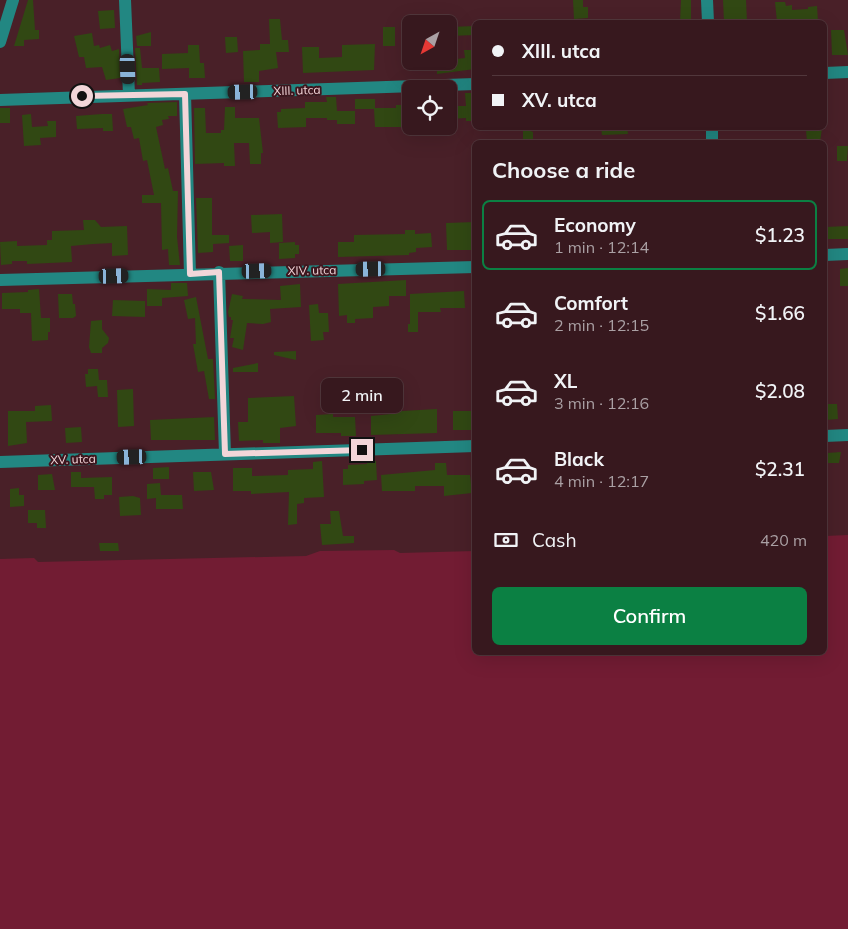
<!DOCTYPE html>
<html lang="en">
<head>
<meta charset="utf-8">
<style>
  :root { --surface:#37181e; --page:#3e2127; --text:#f1f3f6; --muted:#aaa0a4; --line:#51373c; --accent:#0b8043 }
  body { margin:0; font-family:Mulish,sans-serif; background:var(--page); color:var(--text); height:100vh; display:flex; flex-direction:column; font-size:19px; white-space:nowrap }
  * { box-sizing:border-box; margin:0 }
  p { font-size:16px; color:var(--muted) }
  .icon { flex:none; width:28px; height:28px; fill:none; stroke:currentColor; stroke-width:2; stroke-linecap:round; stroke-linejoin:round }
  .map { position:relative; flex:1; overflow:hidden }
  .side { position:absolute; left:472px; top:140px; width:355px; height:515px; display:flex; flex-direction:column; background:var(--surface); border-radius:8px; box-shadow:0 5px 20px #0002,0 0 0 1px var(--line) }
  .side>* { flex:none }
  .top-card { position:absolute; left:472px; top:20px; width:355px; height:110px; border-radius:8px; box-shadow:0 5px 20px #0002,0 0 0 1px var(--line); display:grid; align-content:center; height:110px; padding:0 20px; background:var(--surface) }
  .needle { width:32px; rotate:220deg }
  .buttons { position:absolute; left:402px; top:15px; display:grid; gap:10px }
  .buttons a { display:grid; place-items:center; width:55px; height:55px; border-radius:8px; background:var(--surface); box-shadow:0 5px 20px #0002,0 0 0 1px var(--line); font-size:25px }
  .end { position:absolute; width:22px; height:22px; margin:-11px; border:6px solid #f2d6d9; background:#111; box-shadow:0 0 0 2px #111 }
  .from { border-radius:50% }
  .bubble { position:absolute; height:35px; border-radius:8px; background:var(--surface); box-shadow:0 5px 20px #0002,0 0 0 1px var(--line); font-size:16px; font-weight:600; line-height:35px; text-align:center }
  .car { position:absolute; width:15px; height:30px; margin:-15px -8px; border-radius:6px; box-shadow:0 0 4px 1px #0007; background:linear-gradient(#222 24%,#8ab4d8 0 40%,#222 0 76%,#8ab4d8 0 86%,#222 0) }
  .top-card b { display:flex; align-items:center; gap:18px; height:48px; font-size:19px }
  .top-card b+b { border-top:1px solid var(--line) }
  .top-card i { width:12px; height:12px; background:var(--text) }
  ul { padding:0; list-style:none }
  li { display:flex; align-items:center; gap:15px; height:70px; margin:0 10px 8px; padding:0 10px; border:2px solid transparent; border-radius:8px }
  li div { flex:1 }
  li b { display:block; font-size:19px }
  li em { font-style:normal; font-weight:600 }
  li.selected { border-color:var(--accent) }
  li>.icon { width:45px; height:45px; stroke-width:1.5 }
  h2 { padding:0 20px; font-size:22px; line-height:60px }
  .pay { display:flex; align-items:center; gap:12px; height:55px; padding:0 20px; font-size:19px }
  .pay p { margin-inline-start:auto }
  .primary-button { display:flex; gap:10px; margin-top:auto; padding:10px 20px }
  .primary-button a { flex:1; height:58px; border-radius:8px; background:var(--accent); color:#fff; font-size:20px; font-weight:600; line-height:58px; text-align:center }
  .map>svg:first-child { display:block }
  .green { fill:#721c33 }
  .building { fill:#314813 }
  .lines { fill:none; stroke-linecap:round; stroke-linejoin:round }
  .minor { stroke:#228782; stroke-width:12 }
  .route { stroke:#f2d6d9; stroke-width:6 }
  .labels { text-anchor:middle; dominant-baseline:central; stroke-width:4; stroke-linejoin:round; paint-order:stroke }
  .street-label { font-size:12px; fill:#f2d6d9; stroke:#3d161e }
</style>
</head>
<body>
<div class="map">
<svg width="848" height="929" viewBox="0 0 848 929">
  <rect width="100%" height="100%" fill="#492028"/>
  <path class="green" d="M848 535V929H0V559L34 558 38 562 306 556 320 551 394 550 400 553 475 551V652H825V536Z"/>
  <path class="building" d="M28 0H33L35 30H39V39L24 40V46H14Z
    M573 0H583V7H588V18L574 19Z
    M681 0H691V22H680Z
    M723 0H746L747 22H724Z
    M775 2H785L786 6 792 5V10L808 9V7L817 6 818 22H777Z
    M114 10 115 28 100 29 98 11Z
    M269 19H280L282 40H288L289 52H276L278 68 259 71V82H244L243 51 260 50V44H270Z
    M475 26V35L449 36V27Z
    M383 27H395V46H383Z
    M831 30H844L848 55H832Z
    M151 32V46H137L136 36Z
    M92 33 94 46 99 45 100 48 110 45 112 51 119 49 120 78 106 80 102 67 86 68 84 57H79L74 36Z
    M225 37H237L238 52 226 53Z
    M375 44 374 70 303 73 302 47H319V58L342 57V45Z
    M188 45H199L200 63H204L205 78H189V68L162 69V54L188 53Z
    M135 48H140L142 68H159L160 82 142 83V85H137Z
    M464 50H475V69L437 74V61L465 58Z
    M465 93H475V121H466V118L449 119V106H466Z
    M326 97H336L337 111H355V124H337V120H327V118H306V127L278 128 277 112H281V109L305 108V102H327Z
    M355 99H375V108H396V105H407V122H401V127H375L374 109H355Z
    M177 102V116H168L169 119 162 120 163 125 156 127 165 169 168 168 173 191H178L177 237 180 265H169L168 249 162 250 161 203H142V195H154L147 160 143 161 139 138 134 139 131 127H127L123 109 148 105 147 103Z
    M225 107H235V118H259L263 153H261V164H250L249 143H234L235 166H224V163L195 164 194 108H205L206 133H221V130H224Z
    M0 108H10V123H0Z
    M31 114 32 127 48 126 47 121H56V137L40 138 41 145 24 146 22 115Z
    M102 114H112L113 131H103V128L77 129 76 116Z
    M523 128 533 132V142H523Z
    M601 128H627L628 134 602 135Z
    M809 128H822L820 142H807L806 130H809Z
    M837 146H848L847 161H837Z
    M196 198H212V235H229V243L213 244V252L198 253Z
    M282 214 283 242 270 243V232L252 233 251 215Z
    M83 220H95L101 227 127 226 128 255 112 256V243L93 244 71 246 72 262 27 264V261H12V264L1 265 0 242 17 241V246L47 245V240H52V231L84 230Z
    M475 222V250H447L446 223Z
    M848 226V239H825V227Z
    M405 230H415V234L431 233 432 247 416 248V252L409 253V255L338 257V242H354V235L405 234Z
    M295 242V245H299V254H295V258L279 259V243Z
    M243 245V261H230L229 246Z
    M848 268V286H840V269Z
    M406 280V296H389V306L373 307V318L355 319V323H347V315L339 316 338 284Z
    M171 283H187L188 296 162 298V306H147V289L171 290Z
    M300 284 301 307 270 309 271 322 263 324 247 323 243 350 232 347 234 338H230L233 320H231V317H229L228 312 232 294 243 296 242 299 281 300 280 286Z
    M39 289 41 318H50V332H48V340L32 341 31 313H20V309H2V293L28 292V290Z
    M464 291 465 308H440L441 312H418V332H408V324H410V294Z
    M58 294H72L73 304H75L76 316 73 318H59Z
    M196 297 208 359H213L215 399H209L204 371 198 372 193 344H196L195 318 188 319 184 300Z
    M113 300 145 301V317L112 316Z
    M318 304 319 313H328L329 332H323L324 340 311 341 309 305Z
    M102 320V329L109 338 108 343 102 348V353H91L89 347 91 321Z
    M296 351V360L274 355V352Z
    M258 363V372H233V368Z
    M88 369H98L99 380H107L108 397H98L97 386 86 387 85 374H88Z
    M133 389 134 426 118 427 117 390Z
    M294 396 296 426 280 428V443H263V440L239 441 238 422H248V398Z
    M825 404H837L838 419 825 420Z
    M51 405 52 421 26 422 27 443 8 446V411H35V406Z
    M391 405H402V411L437 409V433L371 435V416L391 414Z
    M453 411H471V430H453Z
    M333 414V417H355L356 436H341V433H316V415Z
    M214 417 215 440H151L150 420Z
    M81 427 82 442 66 443 65 428Z
    M841 452 839 463H827V453Z
    M322 461 324 497 304 498V503L297 504V524L288 525 289 492 251 494V491H233V468H252V476L288 475V470L313 469V462Z
    M367 461H376L377 480 364 481V484L343 485V469H348V465L367 464Z
    M435 463H446L447 475H470L472 493 444 496V486H415V491H382L381 475 435 470Z
    M169 467V479H153V468Z
    M71 472H81V478L112 477V495H104V499H95L94 487H71Z
    M193 472H211L214 490 194 491Z
    M52 474 55 490H38V475Z
    M160 483 161 495H182L183 509H156V498L147 499V484Z
    M19 488V495H24V506L10 507V489Z
    M133 496 140 498 141 515 120 516 119 497Z
    M28 510H45L46 528H37V523H28Z
    M330 511H339L343 536H354V543L322 545 320 524H331Z
    M99 543H118L119 551H100Z"/>
  <g class="lines">
    <path class="minor" d="M125 0 129 95
      M707 0 708 22
      M0 42 13 0
      M825 73 848 72
      M185 94 190 274
      M0 100 475 84
      M712 128V142
      M825 255 848 254
      M219 272 225 454
      M0 280 475 267
      M825 436 848 435
      M0 462 475 446"/>
  </g>
  <g class="lines">
    <path class="route" d="M82 96 185 94 190 274 219 272 225 454 362 450"/>
  </g>
  <g class="labels">
    <g class="street-label">
      <text transform="translate(297 90) rotate(-2)">XIII. utca</text>
      <text transform="translate(312 270) rotate(-1)">XIV. utca</text>
      <text transform="translate(73 459) rotate(-2)">XV. utca</text>
    </g>
  </g>
</svg>
<div class="buttons">
<a><svg class="needle" viewBox="-14 -14 28 28"><path d="M0-13l5 13h-10z" fill="#e53935"/><path d="M0 13l5-13h-10z" fill="#aaa0a4"/></svg></a>
<a><svg class="icon" aria-label="locate" viewBox="0 0 24 24"><circle cx="12" cy="12" r="6"/><path d="M12 2v4M12 18v4M2 12h4M18 12h4"/></svg></a>
</div>
<i class="end from" style="left:82px;top:96px"></i>
<i class="end" style="left:362px;top:450px"></i>
<div class="bubble" style="left:321px;top:378px;width:82px">2 min</div>
<i class="car" style="left:128px;top:69px;rotate:178deg"></i>
<i class="car" style="left:243px;top:92px;rotate:268deg"></i>
<i class="car" style="left:371px;top:269px;rotate:269deg"></i>
<i class="car" style="left:257px;top:271px;rotate:88deg"></i>
<i class="car" style="left:114px;top:276px;rotate:88deg"></i>
<i class="car" style="left:132px;top:457px;rotate:268deg"></i>
<div class="top-card">
<b><i class="from"></i>XIII. utca</b>
<b><i></i>XV. utca</b>
</div>
<section class="side">
<h2>Choose a ride</h2>
<ul>
<li class="selected"><svg class="icon" aria-label="car" viewBox="0 0 24 24"><path d="M5 17H2v-5l4-1 3-4h7l3 4 3 1v5h-3M9 17h6M6 11h13"/><circle cx="7" cy="17" r="2"/><circle cx="17" cy="17" r="2"/></svg><div><b>Economy</b><p>1 min · 12:14</p></div><em>$1.23</em></li>
<li><svg class="icon" aria-label="car" viewBox="0 0 24 24"><path d="M5 17H2v-5l4-1 3-4h7l3 4 3 1v5h-3M9 17h6M6 11h13"/><circle cx="7" cy="17" r="2"/><circle cx="17" cy="17" r="2"/></svg><div><b>Comfort</b><p>2 min · 12:15</p></div><em>$1.66</em></li>
<li><svg class="icon" aria-label="car" viewBox="0 0 24 24"><path d="M5 17H2v-5l4-1 3-4h7l3 4 3 1v5h-3M9 17h6M6 11h13"/><circle cx="7" cy="17" r="2"/><circle cx="17" cy="17" r="2"/></svg><div><b>XL</b><p>3 min · 12:16</p></div><em>$2.08</em></li>
<li><svg class="icon" aria-label="car" viewBox="0 0 24 24"><path d="M5 17H2v-5l4-1 3-4h7l3 4 3 1v5h-3M9 17h6M6 11h13"/><circle cx="7" cy="17" r="2"/><circle cx="17" cy="17" r="2"/></svg><div><b>Black</b><p>4 min · 12:17</p></div><em>$2.31</em></li>
</ul>
<div class="pay"><svg class="icon" aria-label="cash" viewBox="0 0 24 24"><path d="M3 7h18v10H3z"/><circle cx="12" cy="12" r="2"/></svg>Cash<p>420 m</p></div>
<div class="primary-button"><a>Confirm</a></div>
</section>
</div>
</body>
</html>
